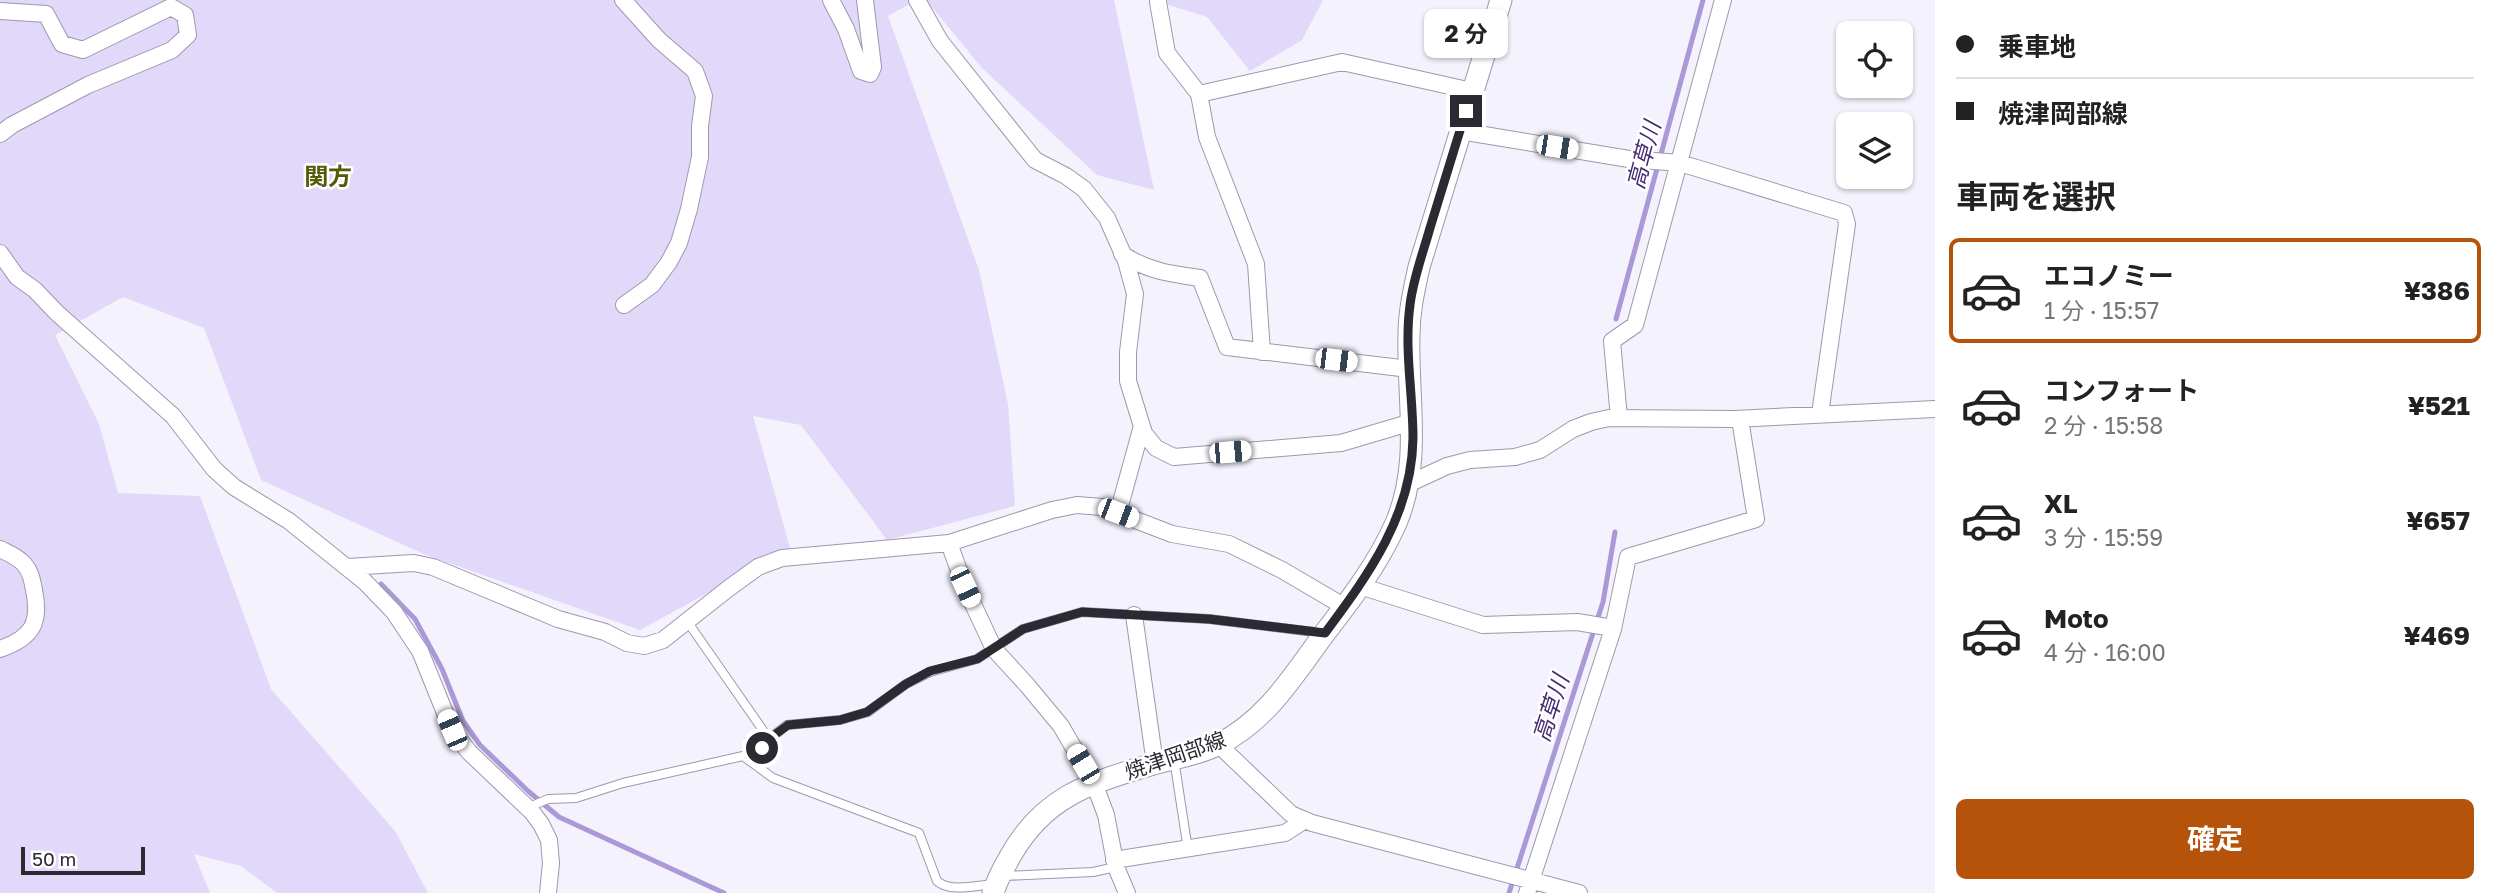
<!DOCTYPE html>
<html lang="ja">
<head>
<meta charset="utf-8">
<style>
  :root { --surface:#fff; --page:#f2f2f2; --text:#222; --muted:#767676; --line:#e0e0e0; --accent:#b45309 }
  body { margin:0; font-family:"Golos Text","Noto Sans JP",sans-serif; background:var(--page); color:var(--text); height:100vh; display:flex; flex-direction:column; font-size:26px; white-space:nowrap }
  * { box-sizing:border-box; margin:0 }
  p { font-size:23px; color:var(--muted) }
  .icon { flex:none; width:38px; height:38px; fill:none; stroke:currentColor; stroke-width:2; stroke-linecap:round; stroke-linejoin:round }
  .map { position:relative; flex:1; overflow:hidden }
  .sheet { display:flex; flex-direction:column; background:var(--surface); width:560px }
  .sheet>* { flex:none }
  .guide { display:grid; align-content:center; height:154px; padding:0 21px; background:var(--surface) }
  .tools { position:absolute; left:1836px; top:21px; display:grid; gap:14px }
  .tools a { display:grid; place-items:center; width:77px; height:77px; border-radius:10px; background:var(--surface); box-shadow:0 2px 5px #0004; font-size:35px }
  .scale { position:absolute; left:21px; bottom:18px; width:124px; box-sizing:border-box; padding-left:7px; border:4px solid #2c2932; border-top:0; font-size:19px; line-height:24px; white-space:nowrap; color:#2c2932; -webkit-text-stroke:5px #fff; paint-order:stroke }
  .end { position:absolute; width:32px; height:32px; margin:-16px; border:9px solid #2c2932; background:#fff; box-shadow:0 0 0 4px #fff }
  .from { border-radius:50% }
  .bubble { position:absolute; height:49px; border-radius:10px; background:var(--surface); box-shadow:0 2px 5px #0004; font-size:23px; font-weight:700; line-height:49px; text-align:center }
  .car { position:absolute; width:21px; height:42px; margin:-21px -10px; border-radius:9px; box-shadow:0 0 5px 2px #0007; background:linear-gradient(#fff 24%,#345 0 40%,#fff 0 76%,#345 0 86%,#fff 0) }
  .guide b { display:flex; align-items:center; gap:24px; height:66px; font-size:26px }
  .guide b+b { border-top:2px solid var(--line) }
  .guide i { width:18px; height:18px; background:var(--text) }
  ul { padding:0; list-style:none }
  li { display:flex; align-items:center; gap:21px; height:105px; margin:0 14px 10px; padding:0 7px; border:4px solid transparent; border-radius:10px }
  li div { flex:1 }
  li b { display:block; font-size:26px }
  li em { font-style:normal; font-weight:700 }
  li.on { border-color:var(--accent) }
  li>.icon { width:63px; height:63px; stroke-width:1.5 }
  h2 { padding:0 21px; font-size:32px; line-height:84px }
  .primary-button { display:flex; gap:14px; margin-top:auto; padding:14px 21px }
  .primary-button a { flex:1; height:80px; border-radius:10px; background:var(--accent); color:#fff; font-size:28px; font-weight:700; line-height:80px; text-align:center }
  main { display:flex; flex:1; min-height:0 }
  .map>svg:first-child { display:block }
  .green { fill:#e1d8fa }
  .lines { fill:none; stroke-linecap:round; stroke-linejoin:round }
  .stream { stroke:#aa99d6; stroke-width:5 }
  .service-casing { stroke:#9d98ae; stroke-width:10 }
  .minor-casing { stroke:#9d98ae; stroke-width:18 }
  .secondary-casing { stroke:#9d98ae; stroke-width:23 }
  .service { stroke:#fff; stroke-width:8 }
  .minor { stroke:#fff; stroke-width:16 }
  .secondary { stroke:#fff; stroke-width:21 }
  .route { stroke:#2c2932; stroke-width:9 }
  .labels { text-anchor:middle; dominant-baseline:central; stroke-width:5; stroke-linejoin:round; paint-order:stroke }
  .street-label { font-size:21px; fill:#2c2932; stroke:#fff }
  .water-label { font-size:23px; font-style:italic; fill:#462c73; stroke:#fff }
  .quarter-label { font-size:24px; font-weight:bold; fill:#525c09; stroke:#fff }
</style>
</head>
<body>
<main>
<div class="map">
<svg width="1935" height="893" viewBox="0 0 1935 893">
  <rect width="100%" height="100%" fill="#f4f2fc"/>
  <path class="green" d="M0 0H917L888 16 979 270 1008 404 1015 506 887 540 801 425 753 416 790 548 640 630 426 555 261 480 204 328 123 297 55 335 99 424 118 493 200 496 271 689 395 831 428 893H277L241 866 194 854 210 893H0Z
    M926 0H1114L1154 190 1097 175 982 68Z
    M1153 0H1323L1302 40 1250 71 1207 17Z"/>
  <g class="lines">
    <path class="stream" d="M1616 319 1703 0
      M381 584 415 619 442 669 463 721 480 745 528 791 559 817 724 893
      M1509 893 1603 602 1615 532"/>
    <g class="service-casing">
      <path id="service" d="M687 621 769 739
        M743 756 773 778 919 833 937 881C950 893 978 885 995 884
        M1174 759 1188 850
        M527 808 548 799 576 798 623 783 743 756 762 748 769 739 787 725 840 720 868 712 906 684 930 672 977 659 1023 629 1082 612 1209 619 1322 633
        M1004 876 1093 872 1116 867"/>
    </g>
    <g class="minor-casing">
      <path id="minor" d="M623 0 659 40 695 71 704 96 700 126V157L689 209 679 243 669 262 652 285 624 305
        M831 0 846 29 861 71 870 74 873 67 865 0
        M917 0 940 41 1035 160 1066 176 1084 189 1107 218 1126 261 1135 294 1128 352V381L1144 433 1156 448 1174 457 1341 443 1412 422
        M1158 2 1167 53 1199 94 1207 137 1256 264 1262 352
        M0 11 46 14 62 44 83 50 171 7 185 15 188 35 172 50 88 85 12 125 0 134
        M1199 94 1342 62 1472 91
        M1460 131 1629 159 1680 163 1844 213 1847 224 1820 414
        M0 253 17 277 35 290 57 313 173 416 214 469 234 487 289 521 365 582 394 612 420 651 452 730 469 752 532 812 541 824 549 840 551 863 548 893
        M1122 254C1147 271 1171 274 1200 278L1227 347 1409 369
        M1619 418 1612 341 1635 325 1723 0
        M1408 484 1447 466 1470 460 1515 457 1540 450 1573 429 1591 422 1609 418 1734 419 1935 409
        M1118 513 1142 426
        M949 543 965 587 994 649 1027 685 1061 726 1094 783 1106 815 1116 867 1127 893
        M0 549C8 553 18 557 24 564 31 572 32 580 34 590 41 623 32 638 0 649
        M347 567 414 563 433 567 558 619 605 632 627 643 644 646 663 640 729 588 758 567 782 558 949 543 1052 510 1077 505 1102 507 1172 534 1229 544 1282 570 1345 607
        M1360 586 1483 625 1577 622 1607 627
        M1134 615 1155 764
        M1219 745 1291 814 1312 823 1579 893
        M1114 860 1285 833 1305 820
        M1527 893 1613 629 1628 557 1756 519 1740 419"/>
    </g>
    <g class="secondary-casing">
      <path id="secondary" d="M993 893C997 879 1004 867 1011 855 1045 795 1091 783 1153 764 1175 758 1200 754 1219 744 1266 721 1294 675 1324 634 1351 599 1378 564 1396 523 1422 462 1407 398 1409 335 1409 311 1414 290 1419 267L1501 0"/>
    </g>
    <use href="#service" class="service"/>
    <use href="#minor" class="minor"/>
    <use href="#secondary" class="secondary"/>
  </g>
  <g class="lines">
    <path class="route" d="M762 748 769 739 788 725 840 720 867 712 906 684 930 671 977 659 1023 629 1082 612 1209 619 1325 633C1369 574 1412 515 1413 438 1413 394 1404 349 1410 305 1413 279 1423 253 1430 228 1442 189 1454 150 1466 111"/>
  </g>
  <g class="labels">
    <g class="street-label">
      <text transform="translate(1175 755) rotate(-19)">焼津岡部線</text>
    </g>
    <g class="water-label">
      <text transform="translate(1643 155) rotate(-75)">高草川</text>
      <text transform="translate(1550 708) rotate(-72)">高草川</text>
    </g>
    <g class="quarter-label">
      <text x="328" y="175">関方</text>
    </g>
  </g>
</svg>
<div class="tools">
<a><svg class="icon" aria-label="locate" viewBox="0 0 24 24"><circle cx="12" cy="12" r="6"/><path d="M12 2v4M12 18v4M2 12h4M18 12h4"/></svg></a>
<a><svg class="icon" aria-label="layers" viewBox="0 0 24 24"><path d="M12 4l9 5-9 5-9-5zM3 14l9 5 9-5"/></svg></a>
</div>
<div class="scale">50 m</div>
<i class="end from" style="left:762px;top:748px"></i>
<i class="end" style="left:1466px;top:111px"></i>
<div class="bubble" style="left:1424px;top:9px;width:84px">2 分</div>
<i class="car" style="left:1557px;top:147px;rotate:99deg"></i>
<i class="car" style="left:1336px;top:360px;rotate:97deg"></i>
<i class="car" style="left:1230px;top:452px;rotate:85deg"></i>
<i class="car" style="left:1118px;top:513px;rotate:111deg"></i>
<i class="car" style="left:965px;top:587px;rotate:155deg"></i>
<i class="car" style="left:452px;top:730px;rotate:337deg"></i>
<i class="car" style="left:1083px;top:764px;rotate:329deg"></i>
</div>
<section class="sheet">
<div class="guide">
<b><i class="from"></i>乗車地</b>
<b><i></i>焼津岡部線</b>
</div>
<h2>車両を選択</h2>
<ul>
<li class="on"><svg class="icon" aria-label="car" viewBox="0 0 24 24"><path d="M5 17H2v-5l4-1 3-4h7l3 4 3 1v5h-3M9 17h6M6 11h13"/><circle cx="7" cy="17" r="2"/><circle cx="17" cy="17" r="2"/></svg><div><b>エコノミー</b><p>1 分 · 15:57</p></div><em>¥386</em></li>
<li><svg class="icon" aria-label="car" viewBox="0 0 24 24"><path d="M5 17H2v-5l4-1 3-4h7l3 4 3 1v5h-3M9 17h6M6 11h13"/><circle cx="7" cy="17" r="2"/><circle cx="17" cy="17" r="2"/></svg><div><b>コンフォート</b><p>2 分 · 15:58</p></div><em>¥521</em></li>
<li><svg class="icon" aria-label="car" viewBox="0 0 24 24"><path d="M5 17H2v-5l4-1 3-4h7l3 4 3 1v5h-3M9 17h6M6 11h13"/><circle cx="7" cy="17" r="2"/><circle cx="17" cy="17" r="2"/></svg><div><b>XL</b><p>3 分 · 15:59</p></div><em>¥657</em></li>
<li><svg class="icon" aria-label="car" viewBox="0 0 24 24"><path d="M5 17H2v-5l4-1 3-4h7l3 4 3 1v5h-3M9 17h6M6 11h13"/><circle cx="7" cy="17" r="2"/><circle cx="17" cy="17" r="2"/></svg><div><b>Moto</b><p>4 分 · 16:00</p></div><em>¥469</em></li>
</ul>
<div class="primary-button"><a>確定</a></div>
</section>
</main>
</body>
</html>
